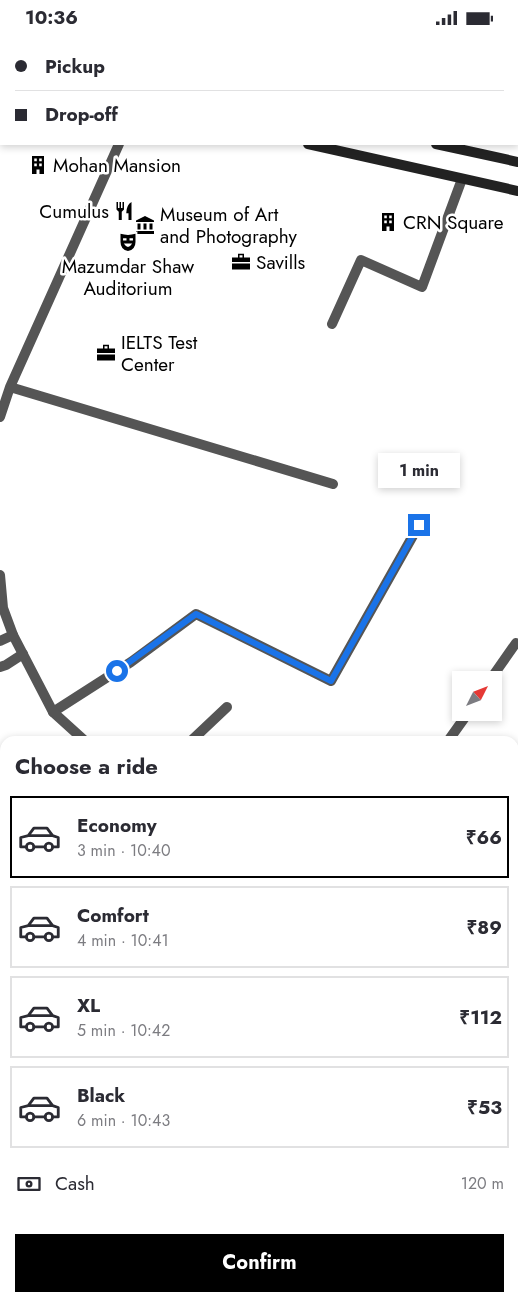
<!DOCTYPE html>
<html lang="en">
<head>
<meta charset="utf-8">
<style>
  :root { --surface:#fff; --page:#f7f7f7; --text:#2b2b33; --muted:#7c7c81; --line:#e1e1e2; --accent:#000 }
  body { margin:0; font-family:Jost,sans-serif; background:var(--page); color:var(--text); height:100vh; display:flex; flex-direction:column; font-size:19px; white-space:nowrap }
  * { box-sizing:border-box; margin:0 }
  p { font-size:16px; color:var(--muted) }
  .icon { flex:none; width:28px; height:28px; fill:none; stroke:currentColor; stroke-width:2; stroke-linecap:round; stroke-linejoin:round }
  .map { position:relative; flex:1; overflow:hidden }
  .sheet { position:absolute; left:0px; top:701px; width:519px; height:566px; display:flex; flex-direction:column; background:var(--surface); border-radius:15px 15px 0 0; box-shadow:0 2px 8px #0003 }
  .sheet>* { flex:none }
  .hud { position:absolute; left:0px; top:0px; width:519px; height:110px; box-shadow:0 2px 8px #0003; display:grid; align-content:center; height:110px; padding:0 15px; background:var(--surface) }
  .needle { width:32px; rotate:48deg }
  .tools { position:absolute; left:452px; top:636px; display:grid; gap:10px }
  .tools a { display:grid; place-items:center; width:50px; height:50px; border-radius:0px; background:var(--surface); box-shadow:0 2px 8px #0003; font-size:25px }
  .end { position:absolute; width:22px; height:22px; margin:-11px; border:6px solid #1a73e8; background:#fff; box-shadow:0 0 0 2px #fff }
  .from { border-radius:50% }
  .bubble { position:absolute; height:35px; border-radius:0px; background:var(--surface); box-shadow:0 2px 8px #0003; font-size:16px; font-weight:700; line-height:35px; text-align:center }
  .hud b { display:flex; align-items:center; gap:18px; height:48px; font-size:19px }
  .hud b+b { border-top:1px solid var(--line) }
  .hud i { width:12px; height:12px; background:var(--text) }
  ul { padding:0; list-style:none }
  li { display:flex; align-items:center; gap:15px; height:82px; margin:0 10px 8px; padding:0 5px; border:2px solid var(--line); border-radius:0px }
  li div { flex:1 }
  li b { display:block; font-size:19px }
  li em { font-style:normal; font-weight:700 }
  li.current { border-color:var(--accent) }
  li>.icon { width:45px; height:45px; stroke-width:1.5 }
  h2 { padding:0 15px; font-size:22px; line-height:60px }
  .pay { display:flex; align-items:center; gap:12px; height:55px; padding:0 15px; font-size:19px }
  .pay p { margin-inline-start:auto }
  .button { display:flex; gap:10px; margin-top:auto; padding:10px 15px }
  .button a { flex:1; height:58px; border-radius:0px; background:var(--accent); color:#fff; font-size:20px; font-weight:700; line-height:58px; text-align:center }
  .status { display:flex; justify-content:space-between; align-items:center; height:35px; padding:0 25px; background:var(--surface); direction:ltr }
  .status svg { height:14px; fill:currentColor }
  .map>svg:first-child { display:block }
  .green { fill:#dcdcdc }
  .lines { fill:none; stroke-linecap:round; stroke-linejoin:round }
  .lane { stroke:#555; stroke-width:10 }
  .street { stroke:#555; stroke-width:10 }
  .secondary { stroke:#222; stroke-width:10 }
  .route { stroke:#1a73e8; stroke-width:6 }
  .labels { text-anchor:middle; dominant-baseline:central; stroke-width:5; stroke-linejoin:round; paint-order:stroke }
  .poi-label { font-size:19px; fill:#000; stroke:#fff; text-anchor:start }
</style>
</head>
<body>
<div class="status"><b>10:36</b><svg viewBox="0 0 49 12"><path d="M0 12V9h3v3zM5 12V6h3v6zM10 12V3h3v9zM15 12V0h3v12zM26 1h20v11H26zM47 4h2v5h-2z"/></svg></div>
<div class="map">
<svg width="518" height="1267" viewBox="0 0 518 1267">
  <rect width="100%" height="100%" fill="#fff"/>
  <path class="green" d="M518 1154V1267H481L480 1263 514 1262V1157Z"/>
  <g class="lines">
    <path class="lane" d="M85 1V0
      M319 1V0
      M518 31V30
      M332 289 361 225 422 252 462 144
      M0 606 13 600
      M0 632 6 630 23 619
      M53 677 131 627 196 579 331 646 419 490"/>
    <path class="street" d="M10 352 333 449
      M0 382 10 352 119 109
      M0 540 3 573 13 600 53 677 85 706
      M490 645 516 608
      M191 706 227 672
      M448 706 468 678
      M514 850 518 855
      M514 1101 518 1107
      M0 1251 4 1267
      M257 1262V1267"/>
    <path class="secondary" d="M0 34H1
      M0 63 1 64
      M308 109 518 156
      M436 109 518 127
      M514 1125 518 1122
      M175 1262 225 1265 245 1262
      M442 1262 445 1267
      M9 1267 87 1262"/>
  </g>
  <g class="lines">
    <path class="route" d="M117 636 196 579 331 646 419 490"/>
  </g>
  <defs>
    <g id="building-bare" transform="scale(1.5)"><path d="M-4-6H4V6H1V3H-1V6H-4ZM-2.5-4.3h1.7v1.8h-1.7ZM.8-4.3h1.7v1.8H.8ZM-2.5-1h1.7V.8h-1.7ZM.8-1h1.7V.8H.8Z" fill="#000" stroke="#fff" stroke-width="2.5" paint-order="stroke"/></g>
    <g id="restaurant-bare" transform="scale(1.5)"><path d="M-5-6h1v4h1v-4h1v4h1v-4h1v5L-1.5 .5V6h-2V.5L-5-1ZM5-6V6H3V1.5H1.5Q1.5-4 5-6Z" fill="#000" stroke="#fff" stroke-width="2.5" paint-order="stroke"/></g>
    <g id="museum-bare" transform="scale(1.5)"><path d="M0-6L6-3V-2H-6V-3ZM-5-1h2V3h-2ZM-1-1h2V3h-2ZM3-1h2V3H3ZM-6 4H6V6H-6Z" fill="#000" stroke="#fff" stroke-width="2.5" paint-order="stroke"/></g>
    <g id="theatre-bare" transform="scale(1.5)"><path d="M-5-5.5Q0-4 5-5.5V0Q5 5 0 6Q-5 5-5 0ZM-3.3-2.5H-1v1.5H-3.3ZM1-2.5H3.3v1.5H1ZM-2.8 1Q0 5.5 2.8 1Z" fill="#000" stroke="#fff" stroke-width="2.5" paint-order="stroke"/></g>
    <g id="office-bare" transform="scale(1.5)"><path d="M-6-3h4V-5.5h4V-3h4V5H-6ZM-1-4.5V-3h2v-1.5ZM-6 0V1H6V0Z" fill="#000" stroke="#fff" stroke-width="2.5" paint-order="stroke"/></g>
  </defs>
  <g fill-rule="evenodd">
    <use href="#building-bare" x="38" y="130"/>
    <use href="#restaurant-bare" x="124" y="176"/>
    <use href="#building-bare" x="388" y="187"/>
    <use href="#museum-bare" x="145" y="190"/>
    <use href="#theatre-bare" x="128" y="207"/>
    <use href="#office-bare" x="241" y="227"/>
    <use href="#office-bare" x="106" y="318"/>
  </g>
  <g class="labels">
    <g class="poi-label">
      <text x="53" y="130">Mohan Mansion</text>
      <text x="109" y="176" text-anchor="end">Cumulus</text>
      <text x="160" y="179">Museum of Art<tspan x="160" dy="22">and Photography</tspan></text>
      <text x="403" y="187">CRN Square</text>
      <text x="256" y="227">Savills</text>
      <text x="128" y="231" text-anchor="middle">Mazumdar Shaw<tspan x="128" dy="22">Auditorium</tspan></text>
      <text x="121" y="307">IELTS Test<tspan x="121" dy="22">Center</tspan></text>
    </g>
  </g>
</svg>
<div class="tools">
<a><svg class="needle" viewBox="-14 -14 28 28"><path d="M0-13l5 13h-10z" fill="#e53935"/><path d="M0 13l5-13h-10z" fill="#7c7c81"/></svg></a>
</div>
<i class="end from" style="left:117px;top:636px"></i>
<i class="end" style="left:419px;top:490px"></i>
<div class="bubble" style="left:378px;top:418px;width:82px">1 min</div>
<div class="hud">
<b><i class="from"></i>Pickup</b>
<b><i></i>Drop-off</b>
</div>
<section class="sheet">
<h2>Choose a ride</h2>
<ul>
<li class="current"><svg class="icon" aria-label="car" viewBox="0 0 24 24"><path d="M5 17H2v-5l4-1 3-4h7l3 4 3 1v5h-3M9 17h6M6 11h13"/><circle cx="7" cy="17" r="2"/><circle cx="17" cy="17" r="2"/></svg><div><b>Economy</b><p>3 min · 10:40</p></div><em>₹66</em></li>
<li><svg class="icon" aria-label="car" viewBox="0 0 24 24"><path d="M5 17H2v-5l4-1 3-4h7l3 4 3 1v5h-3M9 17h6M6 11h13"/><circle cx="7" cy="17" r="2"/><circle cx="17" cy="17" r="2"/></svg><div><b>Comfort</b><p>4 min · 10:41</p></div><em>₹89</em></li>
<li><svg class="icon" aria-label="car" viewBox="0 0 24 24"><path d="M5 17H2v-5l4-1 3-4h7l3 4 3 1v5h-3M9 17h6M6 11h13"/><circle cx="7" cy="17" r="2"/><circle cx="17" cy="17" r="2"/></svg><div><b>XL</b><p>5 min · 10:42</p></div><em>₹112</em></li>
<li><svg class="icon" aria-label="car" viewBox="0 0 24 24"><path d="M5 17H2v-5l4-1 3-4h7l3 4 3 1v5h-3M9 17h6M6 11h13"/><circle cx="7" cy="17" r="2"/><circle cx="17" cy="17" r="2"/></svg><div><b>Black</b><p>6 min · 10:43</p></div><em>₹53</em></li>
</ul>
<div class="pay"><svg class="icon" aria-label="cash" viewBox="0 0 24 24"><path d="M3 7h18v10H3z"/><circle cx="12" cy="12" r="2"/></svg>Cash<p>120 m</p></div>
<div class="button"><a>Confirm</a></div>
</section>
</div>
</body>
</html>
